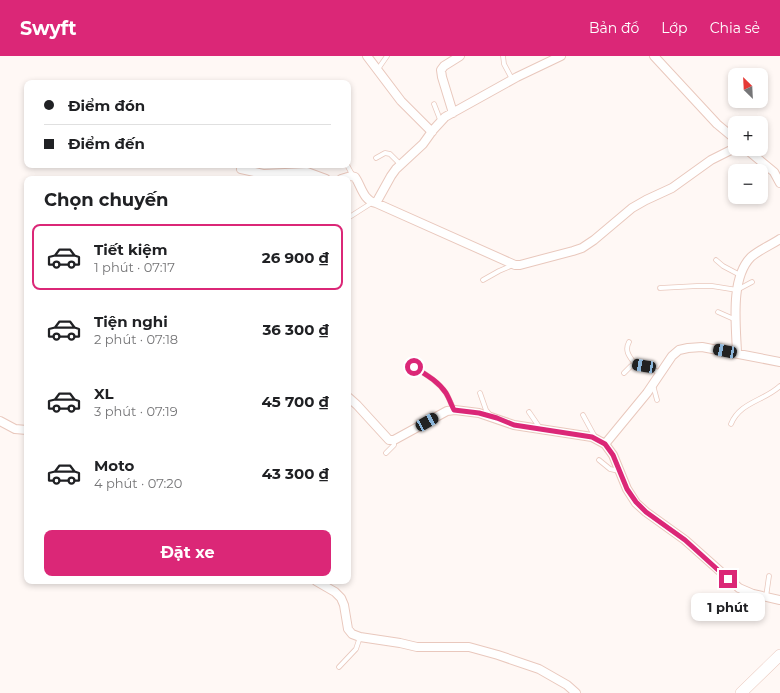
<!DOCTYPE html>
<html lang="vi">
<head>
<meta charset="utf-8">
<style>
  :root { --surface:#fff; --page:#f6f6f6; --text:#202124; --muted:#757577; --line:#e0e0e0; --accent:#db2777 }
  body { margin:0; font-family:Montserrat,sans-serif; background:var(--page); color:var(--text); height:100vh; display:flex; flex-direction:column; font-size:15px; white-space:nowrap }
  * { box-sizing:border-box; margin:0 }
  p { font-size:13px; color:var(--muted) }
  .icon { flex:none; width:22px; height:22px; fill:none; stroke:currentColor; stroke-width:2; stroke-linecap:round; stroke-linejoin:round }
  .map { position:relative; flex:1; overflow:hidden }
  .details { position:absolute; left:24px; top:120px; width:327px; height:408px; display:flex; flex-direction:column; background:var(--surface); border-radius:8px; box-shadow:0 2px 6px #0003 }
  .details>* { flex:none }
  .banner { position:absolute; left:24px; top:24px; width:327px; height:88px; border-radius:8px; box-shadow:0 2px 6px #0003; display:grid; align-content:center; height:88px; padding:0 20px; background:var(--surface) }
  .needle { width:26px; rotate:336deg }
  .controls { position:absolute; left:728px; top:12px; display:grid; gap:8px }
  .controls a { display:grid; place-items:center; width:40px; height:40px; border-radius:8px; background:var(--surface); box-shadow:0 2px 6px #0003; font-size:20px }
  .end { position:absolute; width:18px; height:18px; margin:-9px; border:5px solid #db2777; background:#fff; box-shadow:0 0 0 2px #fff }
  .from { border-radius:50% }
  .bubble { position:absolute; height:28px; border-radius:8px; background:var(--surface); box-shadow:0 2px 6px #0003; font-size:13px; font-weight:700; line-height:28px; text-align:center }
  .car { position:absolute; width:12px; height:24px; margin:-12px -6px; border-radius:5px; box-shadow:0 0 3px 1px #0007; background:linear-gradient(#222 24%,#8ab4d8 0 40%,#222 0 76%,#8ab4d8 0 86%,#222 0) }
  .banner b { display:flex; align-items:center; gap:14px; height:38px; font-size:15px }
  .banner b+b { border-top:1px solid var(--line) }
  .banner i { width:10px; height:10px; background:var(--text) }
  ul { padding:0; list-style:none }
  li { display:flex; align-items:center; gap:12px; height:66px; margin:0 8px 6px; padding:0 12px; border:2px solid transparent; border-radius:8px }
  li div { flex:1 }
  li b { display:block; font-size:15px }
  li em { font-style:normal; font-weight:700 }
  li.selected { border-color:var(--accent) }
  li>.icon { width:36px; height:36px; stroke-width:1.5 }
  h2 { padding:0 20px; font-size:18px; line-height:48px }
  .primary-button { display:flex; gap:8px; margin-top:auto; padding:8px 20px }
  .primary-button a { flex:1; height:46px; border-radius:8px; background:var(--accent); color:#fff; font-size:16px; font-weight:700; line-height:46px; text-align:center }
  header { display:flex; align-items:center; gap:24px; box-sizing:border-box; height:56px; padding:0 20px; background:var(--accent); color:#fff }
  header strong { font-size:19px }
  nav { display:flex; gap:22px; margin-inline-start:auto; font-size:14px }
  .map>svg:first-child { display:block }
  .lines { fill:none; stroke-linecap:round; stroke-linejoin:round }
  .lane-casing { stroke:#e9c8bd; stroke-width:5.5 }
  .street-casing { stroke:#e9c8bd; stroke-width:10 }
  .secondary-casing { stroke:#e9c8bd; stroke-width:12 }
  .lane { stroke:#fff; stroke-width:4 }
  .street { stroke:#fff; stroke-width:8 }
  .secondary { stroke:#fff; stroke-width:11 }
  .route { stroke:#db2777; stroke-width:5 }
</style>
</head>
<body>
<header>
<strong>Swyft</strong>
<nav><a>Bản đồ</a><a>Lớp</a><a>Chia sẻ</a></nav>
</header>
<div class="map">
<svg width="780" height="637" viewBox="0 0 780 637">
  <rect width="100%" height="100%" fill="#fff8f5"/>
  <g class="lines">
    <g class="lane-casing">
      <path id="lane" d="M503 0 504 8 512 23
        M378 13 387 0
        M434 48 441 66
        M376 102 385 97 390 98 401 109
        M347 109 353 120
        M348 162 373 146
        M716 204 723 210 740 219
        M483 224 499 215 513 209
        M660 232 697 230H712L737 234 752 226
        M718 256 736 264
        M629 286C624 295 630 301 635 308
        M414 311C425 318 438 325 446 337 449 342 451 348 454 354
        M624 317C626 315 629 312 631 310 639 305 653 314 660 317
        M653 329 657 344
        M480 337 486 354 491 360
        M529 356 540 372
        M583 359 595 381
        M731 368C740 346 764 345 780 330
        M386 397 394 389V384
        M599 404 610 413 619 415
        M766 541 769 520
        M339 611 356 593 360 581"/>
    </g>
    <g class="street-casing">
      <path id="street" d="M367 0 401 45 432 76
        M654 0 717 68 735 83
        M453 57 442 21 441 14 444 10 460 0
        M746 93 774 116 780 127
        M241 113 263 118 307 116 326 123
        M341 123 351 120 355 121C361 129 363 145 376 147L515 209H520L573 195 582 192 594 184 632 152 646 144 672 132 711 104 735 92
        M376 147 391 120 396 113 423 88 433 74 445 61 517 21 561 0
        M737 297C736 269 730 222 751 201 759 194 771 189 780 183
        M348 341 357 349 389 384H394L447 355 455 354 479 357 514 369 592 381 605 388 613 399 627 433 636 447 646 456 685 484 739 532 753 538 780 544
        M0 365 15 373 27 374
        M605 388 647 337 672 300 679 294 688 292 702 291 780 306
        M316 525 335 536 341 542 344 549 348 573 352 578 360 581 400 587 417 591H469L498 599 539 613 567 629 576 637"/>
    </g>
    <g class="secondary-casing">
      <path id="secondary" d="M741 637 780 599"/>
    </g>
    <use href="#lane" class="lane"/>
    <use href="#street" class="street"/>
    <use href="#secondary" class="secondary"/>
  </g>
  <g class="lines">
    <path class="route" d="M414 311C425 318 438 325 446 337 449 342 451 348 454 354L479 357 497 362 514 369 592 381 605 388 613 399 627 433 636 446 646 456 685 484 728 523"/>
  </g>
</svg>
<div class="controls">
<a><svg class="needle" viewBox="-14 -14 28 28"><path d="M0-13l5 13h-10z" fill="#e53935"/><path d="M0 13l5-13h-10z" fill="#757577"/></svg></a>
<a>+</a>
<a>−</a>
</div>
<i class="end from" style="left:414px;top:311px"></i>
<i class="end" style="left:728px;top:523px"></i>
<div class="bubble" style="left:691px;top:537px;width:74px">1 phút</div>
<i class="car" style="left:725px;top:295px;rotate:281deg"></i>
<i class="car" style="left:644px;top:310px;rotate:280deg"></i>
<i class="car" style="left:427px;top:366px;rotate:61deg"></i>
<div class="banner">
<b><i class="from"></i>Điểm đón</b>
<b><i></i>Điểm đến</b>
</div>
<section class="details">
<h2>Chọn chuyến</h2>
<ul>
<li class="selected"><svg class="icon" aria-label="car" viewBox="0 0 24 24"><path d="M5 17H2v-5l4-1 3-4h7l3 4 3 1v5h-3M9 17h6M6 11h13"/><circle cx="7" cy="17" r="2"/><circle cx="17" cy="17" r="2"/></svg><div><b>Tiết kiệm</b><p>1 phút · 07:17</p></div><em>26 900 ₫</em></li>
<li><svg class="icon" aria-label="car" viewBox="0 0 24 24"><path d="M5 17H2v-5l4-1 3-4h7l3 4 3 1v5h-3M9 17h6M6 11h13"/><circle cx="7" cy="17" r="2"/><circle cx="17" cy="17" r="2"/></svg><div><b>Tiện nghi</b><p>2 phút · 07:18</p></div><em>36 300 ₫</em></li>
<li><svg class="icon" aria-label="car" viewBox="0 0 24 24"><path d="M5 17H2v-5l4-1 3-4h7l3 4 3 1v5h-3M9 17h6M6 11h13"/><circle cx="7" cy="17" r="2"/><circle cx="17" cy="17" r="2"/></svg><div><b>XL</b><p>3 phút · 07:19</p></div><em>45 700 ₫</em></li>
<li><svg class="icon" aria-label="car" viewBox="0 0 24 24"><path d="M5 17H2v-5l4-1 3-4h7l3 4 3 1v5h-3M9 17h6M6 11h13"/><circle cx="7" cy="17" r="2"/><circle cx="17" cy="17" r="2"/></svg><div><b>Moto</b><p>4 phút · 07:20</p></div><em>43 300 ₫</em></li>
</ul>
<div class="primary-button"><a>Đặt xe</a></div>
</section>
</div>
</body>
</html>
